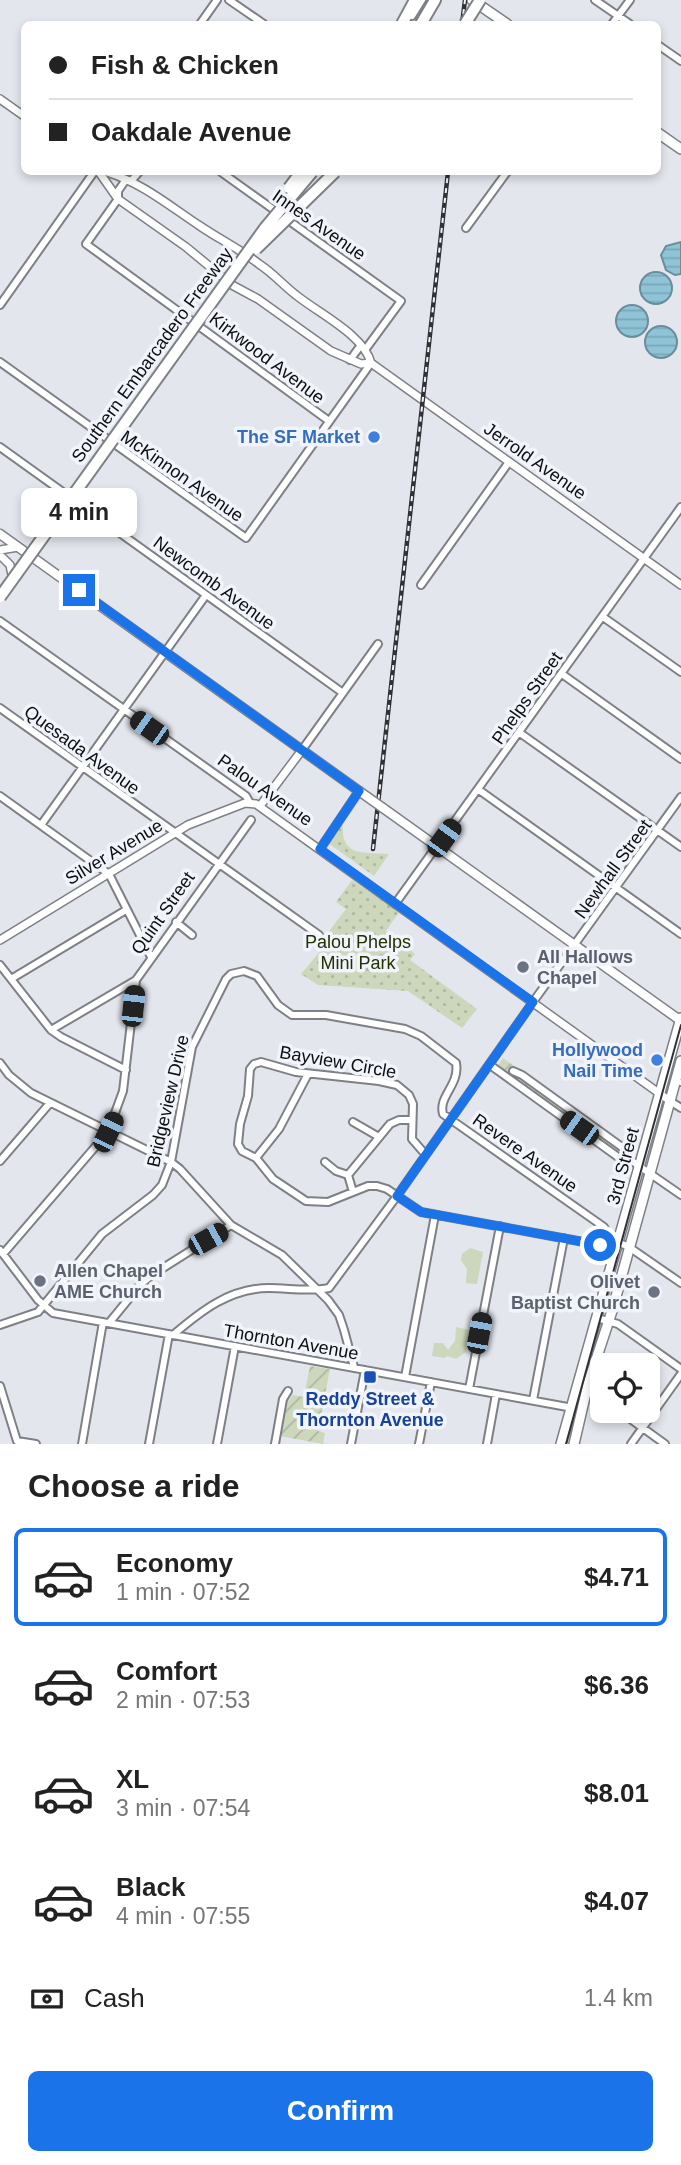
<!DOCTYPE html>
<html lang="en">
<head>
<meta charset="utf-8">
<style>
  :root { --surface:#fff; --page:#f2f2f2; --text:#222; --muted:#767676; --line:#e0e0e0; --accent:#1a73e8 }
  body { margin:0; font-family:Helvetica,sans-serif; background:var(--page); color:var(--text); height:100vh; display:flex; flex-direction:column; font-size:26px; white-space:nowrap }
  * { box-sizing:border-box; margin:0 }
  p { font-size:23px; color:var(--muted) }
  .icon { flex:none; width:38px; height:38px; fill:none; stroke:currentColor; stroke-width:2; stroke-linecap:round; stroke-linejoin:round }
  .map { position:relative; height:1444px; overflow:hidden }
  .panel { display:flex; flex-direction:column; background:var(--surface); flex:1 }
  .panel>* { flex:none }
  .hud { position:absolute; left:21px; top:21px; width:640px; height:154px; border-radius:10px; box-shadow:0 4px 10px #0003; display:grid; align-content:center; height:154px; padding:0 28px; background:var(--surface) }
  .controls { position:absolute; left:590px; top:1353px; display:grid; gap:14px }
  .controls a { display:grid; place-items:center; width:70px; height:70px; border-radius:10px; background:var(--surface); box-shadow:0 4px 10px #0003; font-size:35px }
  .end { position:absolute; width:32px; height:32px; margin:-16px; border:9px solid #1a73e8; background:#fff; box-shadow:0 0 0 4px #fff }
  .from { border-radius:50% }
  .bubble { position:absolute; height:49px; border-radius:10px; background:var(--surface); box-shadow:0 4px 10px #0003; font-size:23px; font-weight:800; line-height:49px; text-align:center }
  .car { position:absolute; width:21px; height:42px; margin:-21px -10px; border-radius:9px; box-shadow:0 0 5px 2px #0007; background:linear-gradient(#222 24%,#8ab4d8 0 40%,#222 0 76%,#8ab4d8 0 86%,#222 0) }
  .hud b { display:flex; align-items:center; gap:24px; height:66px; font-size:26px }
  .hud b+b { border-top:2px solid var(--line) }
  .hud i { width:18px; height:18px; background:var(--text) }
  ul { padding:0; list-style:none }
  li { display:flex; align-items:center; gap:21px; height:98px; margin:0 14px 10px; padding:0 14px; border:4px solid transparent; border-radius:10px }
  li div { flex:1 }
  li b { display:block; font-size:26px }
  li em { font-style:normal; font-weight:800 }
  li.active { border-color:var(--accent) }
  li>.icon { width:63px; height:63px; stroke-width:1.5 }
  h2 { padding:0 28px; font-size:32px; line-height:84px }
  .pay { display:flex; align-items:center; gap:18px; height:77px; padding:0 28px; font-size:26px }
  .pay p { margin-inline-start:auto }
  .cta { display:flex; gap:14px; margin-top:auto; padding:14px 28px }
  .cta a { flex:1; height:80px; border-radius:10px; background:var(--accent); color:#fff; font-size:28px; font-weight:800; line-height:80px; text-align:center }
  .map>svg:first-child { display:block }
  .park { fill:url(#park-dots) }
  .garden { fill:url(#garden-furrows) }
  .pitch { fill:#ccd7bb }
  .water { fill:url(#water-rules); stroke:#688d9b; stroke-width:2 }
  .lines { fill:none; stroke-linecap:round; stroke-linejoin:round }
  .pedestrian-casing { stroke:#7d8086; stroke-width:8 }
  .minor-casing { stroke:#7d8086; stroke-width:10 }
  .tertiary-casing { stroke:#7d8086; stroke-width:10 }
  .secondary-casing { stroke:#7d8086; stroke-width:11 }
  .primary-casing { stroke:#7d8086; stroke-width:12 }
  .motorway-casing { stroke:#7d8086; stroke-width:14 }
  .pedestrian { stroke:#fff; stroke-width:4.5 }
  .minor { stroke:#fff; stroke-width:6 }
  .tertiary { stroke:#fff; stroke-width:7 }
  .secondary { stroke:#fff; stroke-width:8 }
  .primary { stroke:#fff; stroke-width:9 }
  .motorway { stroke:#fff; stroke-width:10 }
  .tram { stroke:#313235; stroke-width:2 }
  .rail-casing { stroke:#313235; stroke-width:4.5 }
  .rail { stroke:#f1f4fb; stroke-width:2; stroke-dasharray:5; stroke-linecap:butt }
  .secondary-bridge-casing { stroke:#7d8086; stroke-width:11; stroke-linecap:butt }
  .motorway-bridge-casing { stroke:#7d8086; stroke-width:14; stroke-linecap:butt }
  .secondary-bridge { stroke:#fff; stroke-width:8 }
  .motorway-bridge { stroke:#fff; stroke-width:10 }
  .route { stroke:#1a73e8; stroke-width:9 }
  .shop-dot { fill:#3f7fe0; stroke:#f1f4fb; stroke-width:2.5 }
  .worship-dot { fill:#6b7280; stroke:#f1f4fb; stroke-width:2.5 }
  .transit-dot { fill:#1a4fb4; stroke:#f1f4fb; stroke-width:2.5 }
  .labels { text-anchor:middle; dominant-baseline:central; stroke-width:7; stroke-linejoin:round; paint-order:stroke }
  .street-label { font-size:18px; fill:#0d0e10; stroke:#f1f4fb }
  .shop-label { font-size:18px; font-weight:bold; fill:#366cbe; stroke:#f1f4fb; text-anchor:end }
  .park-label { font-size:18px; fill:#233000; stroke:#f1f4fb }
  .worship-label { font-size:18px; font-weight:bold; fill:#5b616d; stroke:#f1f4fb; text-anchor:start }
  .transit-label { font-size:18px; font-weight:bold; fill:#164399; stroke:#f1f4fb }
</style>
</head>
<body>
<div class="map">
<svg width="681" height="1444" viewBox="0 0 681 1444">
  <defs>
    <pattern id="park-dots" width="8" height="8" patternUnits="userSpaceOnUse" patternTransform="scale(1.75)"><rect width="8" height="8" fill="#ccd7bb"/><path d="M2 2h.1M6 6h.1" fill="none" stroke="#aeb7a0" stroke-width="1.8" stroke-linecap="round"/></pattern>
    <pattern id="garden-furrows" width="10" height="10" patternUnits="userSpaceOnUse" patternTransform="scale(1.75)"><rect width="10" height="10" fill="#ccd7bb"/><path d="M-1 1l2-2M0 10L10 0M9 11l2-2" fill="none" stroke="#aeb7a0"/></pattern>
    <pattern id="water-rules" width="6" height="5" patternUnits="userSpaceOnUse" patternTransform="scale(1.75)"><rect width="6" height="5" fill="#8fc4d7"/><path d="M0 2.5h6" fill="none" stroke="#7aa7b8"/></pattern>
  </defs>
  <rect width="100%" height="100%" fill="#e4e6ee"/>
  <path class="park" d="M343 823C340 857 363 852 389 854L374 876 328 843Z
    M352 880 399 912 386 931 415 954 410 960 477 1009 462 1028 408 991 318 985 301 974 323 948 320 943 346 909 336 902Z"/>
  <path class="garden" d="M503 1058 524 1073 521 1078 624 1151V1155H620L497 1067Z
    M310 1366 330 1369 318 1431 325 1433 323 1444 280 1436 286 1404 293 1395 304 1397Z"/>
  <path class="pitch" d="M470 1248 483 1252 477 1284 466 1283 467 1269 461 1260 462 1254Z
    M456 1327 469 1330 466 1352 456 1359 447 1356 445 1358 432 1356 434 1343H443L448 1350 455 1341Z"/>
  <path class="water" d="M681 242V274L675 275 666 270 661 255 666 246Z
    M640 288a16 16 0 1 1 32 0a16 16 0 1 1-32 0Z
    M616 321a16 16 0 1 1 32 0a16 16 0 1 1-32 0Z
    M645 342a16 16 0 1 1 32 0a16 16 0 1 1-32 0Z"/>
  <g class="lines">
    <g class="pedestrian-casing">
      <path id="pedestrian" d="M681 1083V1082"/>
    </g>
    <g class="minor-casing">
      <path id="minor" d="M229 0 264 24
        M595 0 630 24
        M412 16 422 0
        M200 24 217 0
        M612 24 630 0
        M658 45 681 61
        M139 172 132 180 125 181 118 191V199L86 244 329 421
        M221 172 401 301 365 350
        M466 228 507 172
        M0 305 94 172
        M350 360 361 345
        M0 362 246 538 371 363
        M0 447 343 693
        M421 585 509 462
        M603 617 681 672
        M0 621 246 796 250 803
        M562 674 681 759
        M0 708 319 935
        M520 733 681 847
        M302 750 378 644
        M479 790 681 934
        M0 796 109 874 151 957
        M41 825 206 595
        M320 849 359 791
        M395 904 681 507
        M176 922 192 935
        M0 965 51 1030 61 1037 126 1070
        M11 979 126 910
        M51 1030 136 980 251 820
        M0 1063 9 1075 31 1093 171 1162 180 1169 231 1225 282 1255 328 1300 339 1315 344 1330 354 1367
        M490 1065 618 1157 629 1159 681 1195
        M513 1071 522 1075 626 1150 627 1158
        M670 1101 681 1108
        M353 1122 379 1137
        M425 1154 412 1139 413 1104 409 1095 397 1085 379 1081 296 1072 261 1062 254 1064 250 1069 248 1096 240 1124 238 1144 242 1151 256 1158 273 1179 306 1201 328 1202 368 1186H377L387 1189 421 1212 600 1245 610 1240
        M256 1158 279 1129 308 1074
        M0 1161 50 1103
        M325 1162 336 1171 348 1175
        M353 1192 348 1175 390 1124 399 1120H411
        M615 1241 629 1247 681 1283
        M0 1250 38 1300 53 1313 573 1408
        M3 1254 108 1132 123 1091 136 980
        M597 1318 618 1324 681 1369
        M109 1323 140 1285 152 1275 231 1225
        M0 1325 38 1312 102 1234 153 1195 162 1185 171 1162 192 1047 226 979 231 974 244 971 257 976 278 1005 292 1015H326L405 1029 421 1036 456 1063C460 1085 438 1096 443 1114L604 1227 610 1240
        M173 1335C201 1311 230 1288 269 1288 289 1288 309 1292 329 1288L397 1196 533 1002 681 797
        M405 1377 435 1215
        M0 1386 17 1441
        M469 1389 500 1226
        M585 1391 602 1399
        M533 1400 564 1238
        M618 1410 665 1444
        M17 1441 36 1444
        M82 1444 103 1322
        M149 1444 169 1334
        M217 1444 235 1346
        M275 1444 283 1399 288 1391
        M351 1444 365 1370
        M419 1444 431 1382
        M487 1444 496 1394
        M631 1444 681 1374"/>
    </g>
    <g class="tertiary-casing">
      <path id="tertiary" d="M0 99 24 116
        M99 172 118 199 186 247 232 285 258 299 331 351 361 364 371 363
        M107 172C144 184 168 205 200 226 219 239 240 249 259 264 273 273 283 285 296 295 318 313 364 335 371 363L681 585
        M0 550 18 547
        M2 557 10 565 12 575
        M260 806 302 750
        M0 940 188 825 245 803 256 804 670 1101"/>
    </g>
    <g class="secondary-casing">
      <path id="secondary" d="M0 534 359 791
        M383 808 681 1021"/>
    </g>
    <g class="primary-casing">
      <path id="primary" d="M472 0 507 24
        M658 133 681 149
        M561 1444 681 1018
        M574 1444 588 1384 612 1311 681 1061"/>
    </g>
    <g class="motorway-casing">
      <path id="motorway" d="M402 24 415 0
        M421 24 435 0"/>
    </g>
    <use href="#pedestrian" class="pedestrian"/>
    <use href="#minor" class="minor"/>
    <use href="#tertiary" class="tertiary"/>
    <use href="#secondary" class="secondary"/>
    <use href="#primary" class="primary"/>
    <use href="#motorway" class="motorway"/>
    <path class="tram" d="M566 1444 681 1025"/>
    <g class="rail-casing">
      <path id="rail" d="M462 24 465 0
        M373 849 448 172"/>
    </g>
    <use href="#rail" class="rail"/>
    <g class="secondary-bridge-casing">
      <path id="secondary-bridge" d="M359 791 383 808"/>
    </g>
    <g class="motorway-bridge-casing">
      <path id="motorway-bridge" d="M465 24 480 0
        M289 188 301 172
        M256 249 335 172
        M0 597 265 228 312 172"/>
    </g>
    <use href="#secondary-bridge" class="secondary-bridge"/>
    <use href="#motorway-bridge" class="motorway-bridge"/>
  </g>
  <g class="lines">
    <path class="route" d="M79 590 359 791 320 849 533 1002 397 1196 421 1212 600 1245"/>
  </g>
  <g class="shop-dot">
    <circle cx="374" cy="437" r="7"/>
    <circle cx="657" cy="1060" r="7"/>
  </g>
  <g class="worship-dot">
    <circle cx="523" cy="967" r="7"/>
    <circle cx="40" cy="1281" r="7"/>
    <circle cx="654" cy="1292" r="7"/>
  </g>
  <rect class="transit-dot" x="363" y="1370" width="14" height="14" rx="3.5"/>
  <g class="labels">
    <g class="street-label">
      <text transform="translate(319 225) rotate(35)">Innes Avenue</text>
      <text transform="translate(152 355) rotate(-54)">Southern Embarcadero Freeway</text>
      <text transform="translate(267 358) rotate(37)">Kirkwood Avenue</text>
      <text transform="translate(535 461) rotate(35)">Jerrold Avenue</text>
      <text transform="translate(182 476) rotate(35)">McKinnon Avenue</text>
      <text transform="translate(214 583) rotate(36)">Newcomb Avenue</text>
      <text transform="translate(527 698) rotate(-55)">Phelps Street</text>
      <text transform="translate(82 750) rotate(36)">Quesada Avenue</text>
      <text transform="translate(265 790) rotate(35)">Palou Avenue</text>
      <text transform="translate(114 852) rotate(-31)">Silver Avenue</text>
      <text transform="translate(613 869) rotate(-54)">Newhall Street</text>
      <text transform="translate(163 913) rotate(-55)">Quint Street</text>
      <text transform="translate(338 1062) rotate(10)">Bayview Circle</text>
      <text transform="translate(168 1101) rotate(-77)">Bridgeview Drive</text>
      <text transform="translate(525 1153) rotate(35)">Revere Avenue</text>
      <text transform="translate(623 1166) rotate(-75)">3rd Street</text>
      <text transform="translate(291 1342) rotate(10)">Thornton Avenue</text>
    </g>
    <g class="shop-label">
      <text x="360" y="437">The SF Market</text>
      <text x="643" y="1050">Hollywood<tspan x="643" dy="21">Nail Time</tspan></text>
    </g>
    <g class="park-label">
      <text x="358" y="942">Palou Phelps<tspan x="358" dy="21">Mini Park</tspan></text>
    </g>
    <g class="worship-label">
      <text x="537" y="957">All Hallows<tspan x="537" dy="21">Chapel</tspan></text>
      <text x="54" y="1271">Allen Chapel<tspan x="54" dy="21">AME Church</tspan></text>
      <text x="640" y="1282" text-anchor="end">Olivet<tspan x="640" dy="21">Baptist Church</tspan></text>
    </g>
    <g class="transit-label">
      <text x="370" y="1399">Reddy Street &amp;<tspan x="370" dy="21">Thornton Avenue</tspan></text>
    </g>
  </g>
</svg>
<div class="controls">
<a><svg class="icon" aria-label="locate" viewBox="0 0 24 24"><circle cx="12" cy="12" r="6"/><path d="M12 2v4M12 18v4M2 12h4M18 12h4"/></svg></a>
</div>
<i class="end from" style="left:600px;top:1245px"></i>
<i class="end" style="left:79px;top:590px"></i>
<div class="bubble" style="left:21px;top:488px;width:116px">4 min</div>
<i class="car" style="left:149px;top:728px;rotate:305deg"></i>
<i class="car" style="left:444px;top:838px;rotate:36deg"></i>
<i class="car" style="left:133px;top:1006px;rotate:6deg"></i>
<i class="car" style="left:579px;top:1128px;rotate:305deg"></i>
<i class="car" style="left:108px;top:1132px;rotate:25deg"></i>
<i class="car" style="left:208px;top:1239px;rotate:61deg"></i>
<i class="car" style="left:479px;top:1333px;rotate:11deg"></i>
<div class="hud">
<b><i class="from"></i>Fish &amp; Chicken</b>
<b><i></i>Oakdale Avenue</b>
</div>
</div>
<section class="panel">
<h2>Choose a ride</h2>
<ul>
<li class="active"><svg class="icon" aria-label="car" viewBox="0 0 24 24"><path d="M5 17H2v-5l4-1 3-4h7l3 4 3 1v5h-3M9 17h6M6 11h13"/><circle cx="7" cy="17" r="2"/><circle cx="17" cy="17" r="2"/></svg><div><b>Economy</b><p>1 min · 07:52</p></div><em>$4.71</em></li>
<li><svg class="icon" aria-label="car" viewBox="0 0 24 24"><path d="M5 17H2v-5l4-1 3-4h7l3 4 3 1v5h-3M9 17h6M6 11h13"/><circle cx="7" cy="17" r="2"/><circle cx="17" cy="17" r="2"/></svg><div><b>Comfort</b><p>2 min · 07:53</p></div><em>$6.36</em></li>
<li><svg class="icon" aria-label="car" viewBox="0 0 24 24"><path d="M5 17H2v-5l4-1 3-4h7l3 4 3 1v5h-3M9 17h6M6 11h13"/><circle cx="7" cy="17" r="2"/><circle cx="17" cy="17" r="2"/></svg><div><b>XL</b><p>3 min · 07:54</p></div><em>$8.01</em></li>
<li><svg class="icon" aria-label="car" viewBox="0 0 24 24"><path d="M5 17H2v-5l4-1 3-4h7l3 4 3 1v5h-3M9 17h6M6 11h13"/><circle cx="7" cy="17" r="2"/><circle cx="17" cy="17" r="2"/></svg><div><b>Black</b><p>4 min · 07:55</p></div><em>$4.07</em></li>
</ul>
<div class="pay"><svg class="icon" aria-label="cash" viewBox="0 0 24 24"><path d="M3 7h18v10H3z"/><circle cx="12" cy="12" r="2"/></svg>Cash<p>1.4 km</p></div>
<div class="cta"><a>Confirm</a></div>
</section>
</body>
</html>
